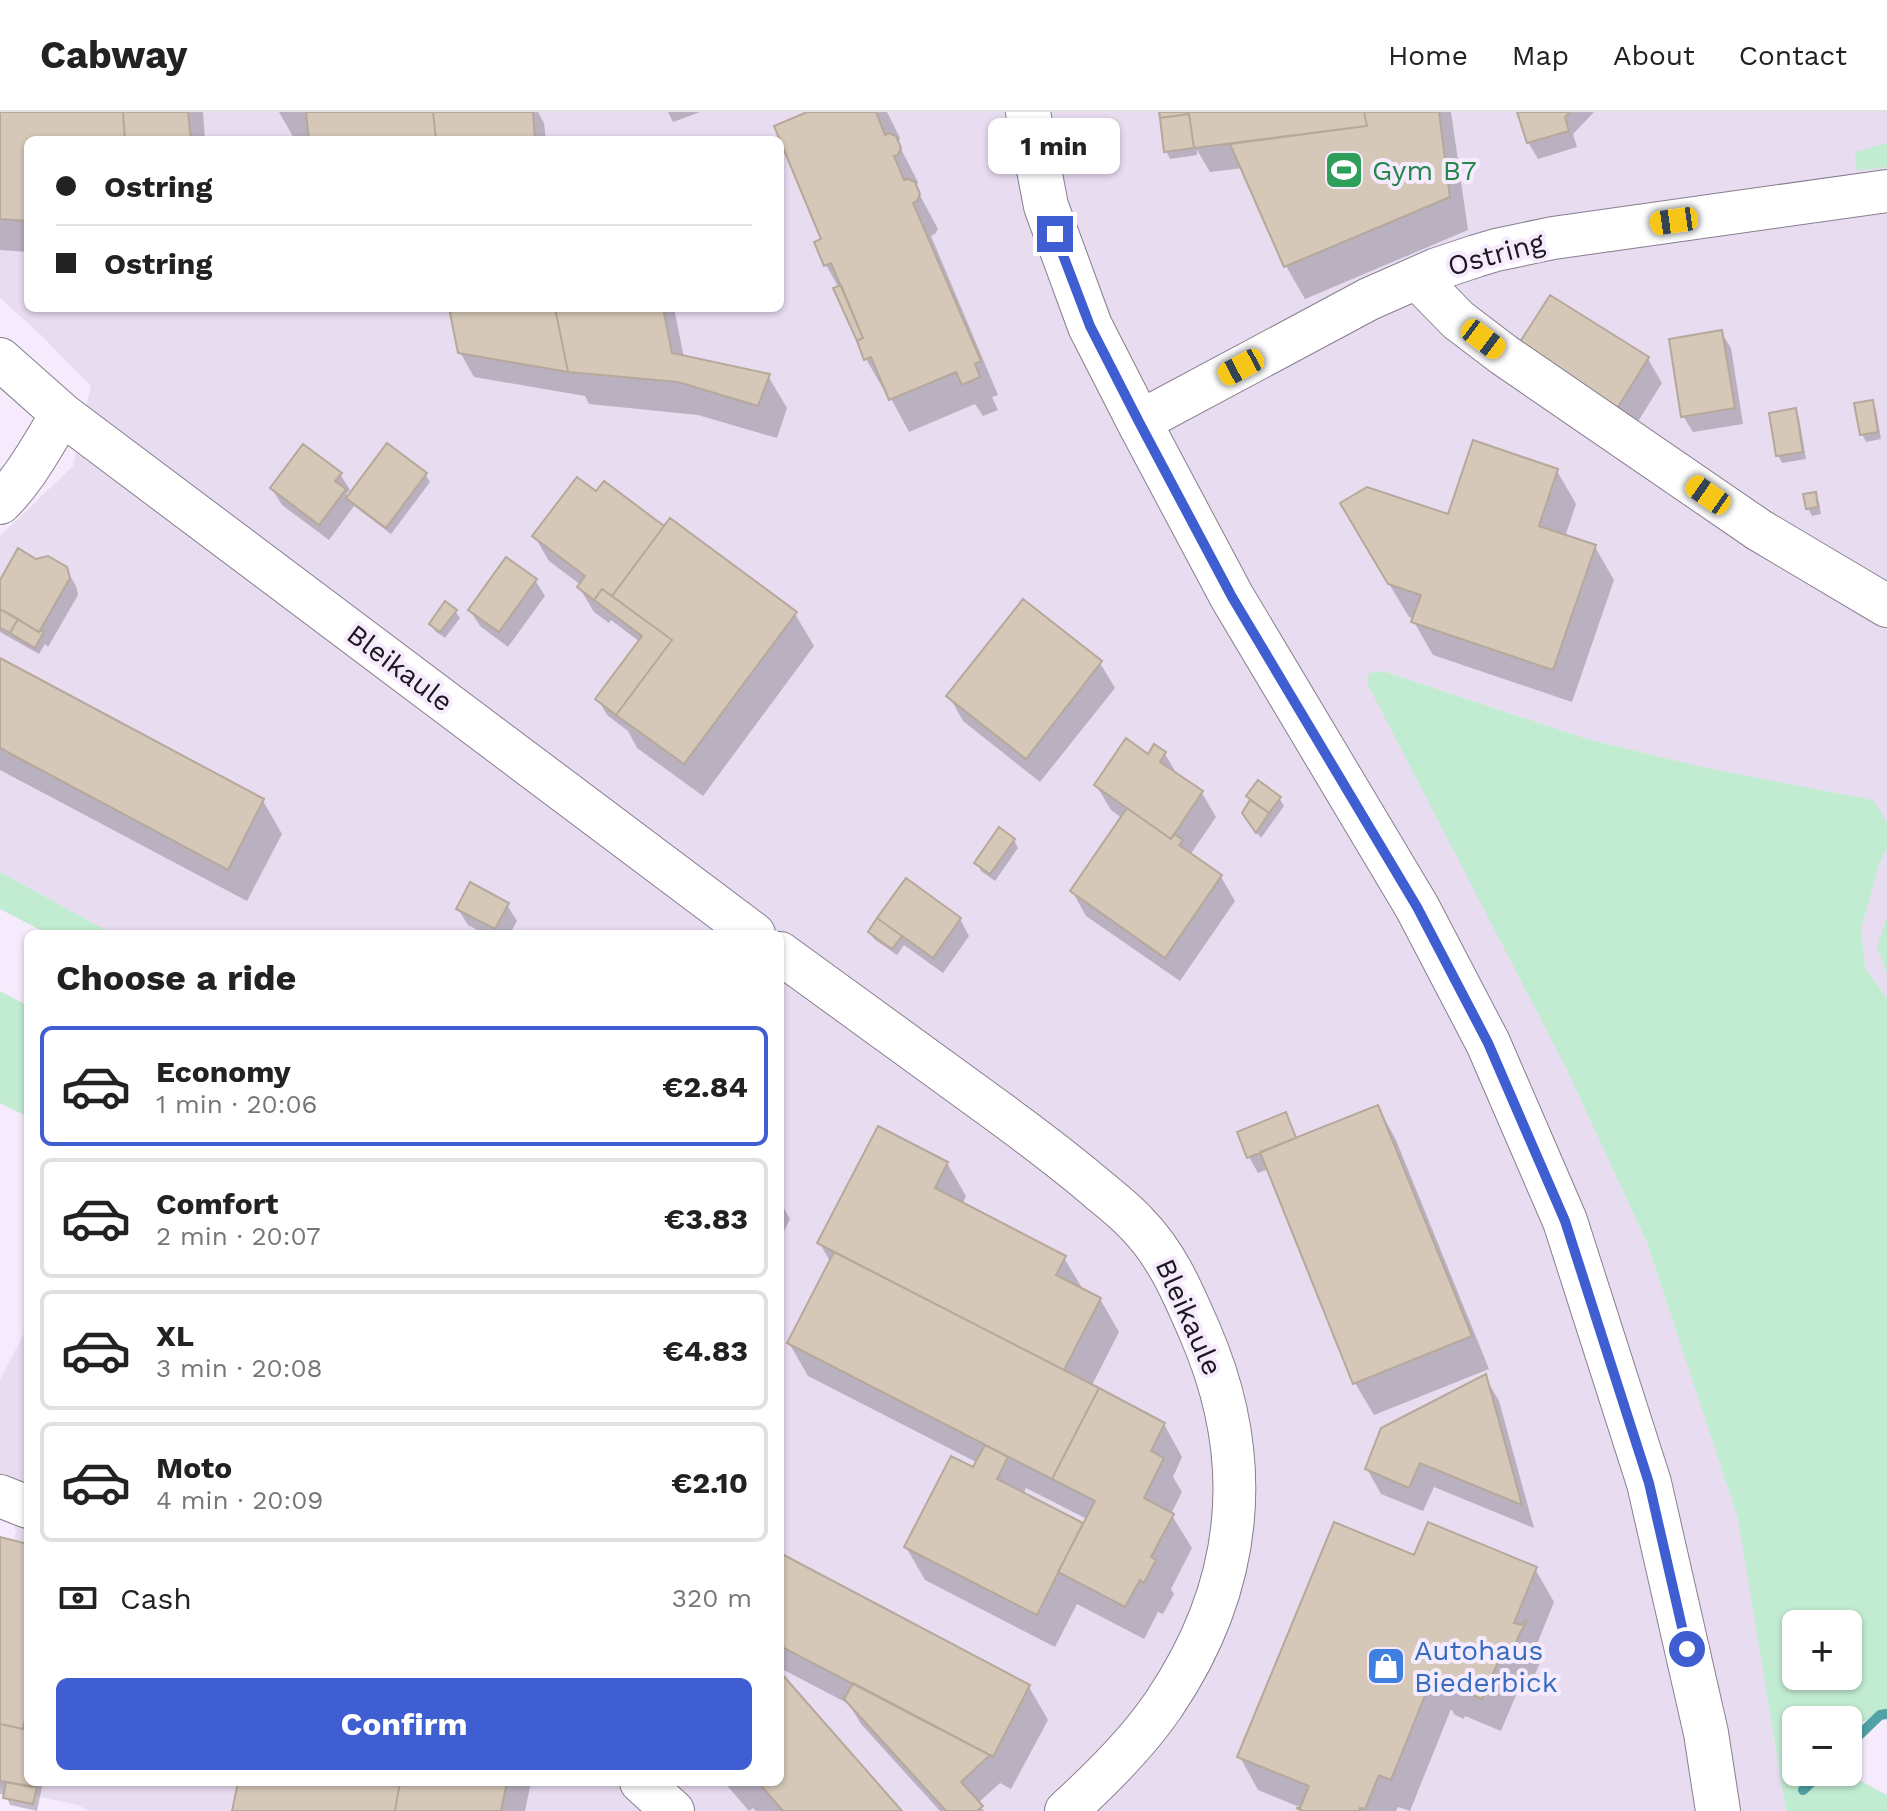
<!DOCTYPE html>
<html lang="en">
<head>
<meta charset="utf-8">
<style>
  :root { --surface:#fff; --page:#f6f6f6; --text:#222; --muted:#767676; --line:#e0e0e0; --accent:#3f5ed1 }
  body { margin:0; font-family:"Work Sans",sans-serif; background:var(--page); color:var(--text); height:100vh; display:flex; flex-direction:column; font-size:30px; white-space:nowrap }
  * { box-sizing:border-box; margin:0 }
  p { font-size:26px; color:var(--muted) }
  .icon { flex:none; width:44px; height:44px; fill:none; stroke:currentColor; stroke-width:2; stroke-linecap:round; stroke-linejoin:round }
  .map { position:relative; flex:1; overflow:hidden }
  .details { position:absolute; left:24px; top:818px; width:760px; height:856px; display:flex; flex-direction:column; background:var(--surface); border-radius:12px; box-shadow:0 2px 6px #0004 }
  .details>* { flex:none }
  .hud { position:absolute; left:24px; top:24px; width:760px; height:176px; border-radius:12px; box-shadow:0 2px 6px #0004; display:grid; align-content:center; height:176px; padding:0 32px; background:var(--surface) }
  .fabs { position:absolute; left:1782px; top:1498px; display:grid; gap:16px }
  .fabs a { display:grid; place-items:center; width:80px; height:80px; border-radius:12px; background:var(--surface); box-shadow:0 2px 6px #0004; font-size:40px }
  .end { position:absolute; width:36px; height:36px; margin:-18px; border:10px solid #3f5ed1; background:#fff; box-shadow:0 0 0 4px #fff }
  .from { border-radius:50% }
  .bubble { position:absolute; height:56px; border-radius:12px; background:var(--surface); box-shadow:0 2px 6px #0004; font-size:26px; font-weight:700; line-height:56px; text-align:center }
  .car { position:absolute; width:24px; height:48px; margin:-24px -12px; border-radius:10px; box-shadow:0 0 6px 2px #0007; background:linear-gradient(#f5c518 24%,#345 0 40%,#f5c518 0 76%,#345 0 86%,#f5c518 0) }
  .hud b { display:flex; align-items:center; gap:28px; height:76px; font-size:30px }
  .hud b+b { border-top:2px solid var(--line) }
  .hud i { width:20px; height:20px; background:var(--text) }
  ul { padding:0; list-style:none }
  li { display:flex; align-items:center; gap:24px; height:120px; margin:0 16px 12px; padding:0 16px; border:4px solid var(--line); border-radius:12px }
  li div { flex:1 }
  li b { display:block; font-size:30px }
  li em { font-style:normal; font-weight:700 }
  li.current { border-color:var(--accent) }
  li>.icon { width:72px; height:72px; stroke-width:1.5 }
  h2 { padding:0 32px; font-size:36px; line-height:96px }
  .pay { display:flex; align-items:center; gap:20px; height:88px; padding:0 32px; font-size:30px }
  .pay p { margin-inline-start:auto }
  .primary-button { display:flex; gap:16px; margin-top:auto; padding:16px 32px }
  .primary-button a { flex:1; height:92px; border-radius:12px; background:var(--accent); color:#fff; font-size:32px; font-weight:700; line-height:92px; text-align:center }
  header { display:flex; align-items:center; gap:48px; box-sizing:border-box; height:112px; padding:0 40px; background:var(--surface); border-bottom:2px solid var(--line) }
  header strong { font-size:38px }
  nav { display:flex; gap:44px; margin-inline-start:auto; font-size:28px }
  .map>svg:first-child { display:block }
  .commercial { fill:#e8dcf1; fill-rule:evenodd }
  .green { fill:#c1ecd2; fill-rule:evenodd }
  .shadow { fill:#0003; fill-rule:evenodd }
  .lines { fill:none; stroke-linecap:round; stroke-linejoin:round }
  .stream { stroke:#51a2a7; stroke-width:10 }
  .building { fill:#d5c8b8; stroke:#b6a89a; stroke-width:2 }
  .minor-casing { stroke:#877e8e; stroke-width:44 }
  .major-casing { stroke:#877e8e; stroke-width:46 }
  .minor { stroke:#fff; stroke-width:42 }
  .major { stroke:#fff; stroke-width:44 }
  .route { stroke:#3f5ed1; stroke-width:10 }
  .labels { text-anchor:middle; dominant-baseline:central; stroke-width:8; stroke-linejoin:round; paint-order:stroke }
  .leisure-label { font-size:28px; fill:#27864d; stroke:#f5ebfd; text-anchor:start }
  .street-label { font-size:28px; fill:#1c181e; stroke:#f5ebfd }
  .shop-label { font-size:28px; fill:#366cbe; stroke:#f5ebfd; text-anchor:start }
</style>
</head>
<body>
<header>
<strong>Cabway</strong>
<nav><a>Home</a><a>Map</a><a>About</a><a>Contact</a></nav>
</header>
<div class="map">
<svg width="1887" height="1699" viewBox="0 0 1887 1699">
  <rect width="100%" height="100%" fill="#f5ebfd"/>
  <path class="commercial" d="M0 0H1887V710L1872 688 1702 655 1587 627 1383 559 1647 1131 1738 1407 1786 1699H88L78 1693 0 1676V1499L16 1419 0 1385V1268L28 1214V1670H780V822H113L0 760V424L73 354 91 274 41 223 0 186ZM28 28H780V196H28Z
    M1887 736V886L1865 855 1861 817 1879 753Z"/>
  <path class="green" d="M1887 31V55L1857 59 1855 40Z
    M1383 559 1587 627 1702 655 1873 688 1887 710V736L1879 753 1861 817 1865 855 1887 886V1604L1848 1612V1608H1796V1660H1848V1648L1855 1666 1887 1683V1699H1786L1738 1407 1647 1131 1566 956 1367 571 1369 561ZM1796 1512H1848V1564H1796Z
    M0 760 113 822H48L0 797Z
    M1887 805V861L1877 835Z
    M0 879 28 894V1005L0 991Z"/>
  <path class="shadow" d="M0 0H203L205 28H28V140L0 138Z
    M279 0H538L544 11 546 28H295Z
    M668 0H700L673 10Z
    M812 0H887L900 26 898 31 918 70 916 76 938 117 935 122 931 124 998 283 992 285 998 298 983 304 975 292 909 320 887 279 885 280 866 247 839 176 826 153 816 131 824 128Z
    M1161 0H1451L1468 118 1305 187 1286 154 1243 56 1210 60 1197 38V43L1170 47 1166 39Z
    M1519 0H1594L1573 22 1577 35 1538 47 1528 30Z
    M461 196H674L684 246 768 264 787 296 777 326 698 303 589 292 585 284 474 265 460 240Z
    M1721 220 1731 236 1743 312 1693 320 1683 304Z
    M1648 247 1662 271 1627 327 1530 266Z
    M1872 290 1876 298 1881 327 1866 330 1862 322Z
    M1795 298 1799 306 1806 347 1782 351 1778 343Z
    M1557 359 1576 392 1565 425 1595 435 1614 468 1572 590 1433 543 1414 510 1415 507 1409 505 1361 425 1449 405Z
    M340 362 350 378 346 382 349 386 425 362 430 370 391 422 354 394 329 428 282 393 272 377Z
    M604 372 664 417 795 502 814 534 703 684 637 636 628 619 607 603 598 587 640 530 611 508 609 511 594 500 579 475 581 473 549 449 535 425 597 382Z
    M1815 382 1819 390 1821 402 1812 404 1808 396Z
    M36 449 66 457 76 474 78 483 48 535 45 532 39 542 0 520V472Z
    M535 468 545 484 508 535 480 514 470 498Z
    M455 499 460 506 445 526 435 519 431 512Z
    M0 549 263 689 282 722 247 789 0 658Z
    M1100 551 1115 576 1040 670 963 609 949 584Z
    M1165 642 1178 664 1202 681 1216 705 1190 743 1221 765 1235 789 1180 869 1086 804 1072 779 1122 706 1111 698 1096 673 1148 644Z
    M1249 684 1279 686 1284 694 1261 726 1248 709 1252 689Z
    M1014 728 1018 736 995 769 981 759 977 751Z
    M906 769 960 807 969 824 943 861 904 833 897 843 874 827 870 820Z
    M507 793 517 809 510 822H485L468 813 458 797Z
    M1378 995 1396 1028 1489 1257 1374 1303 1355 1271 1269 1057 1258 1061 1249 1045 1285 1003 1298 1027Z
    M947 1051 966 1084 962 1093 1064 1146 1084 1179 1100 1187 1119 1220 1091 1275 1164 1312 1182 1345 1173 1365 1182 1380 1171 1402 1192 1436 1171 1477 1174 1482 1163 1502 1158 1500 1144 1527 1077 1492 1055 1535 925 1468 906 1435 974 1358 978 1351 808 1264 789 1231 831 1151 819 1130ZM1026 1376 1087 1407 1084 1414 1023 1383Z
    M780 1089 790 1107 780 1127Z
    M1485 1265 1499 1289 1534 1416 1434 1375 1423 1399 1381 1382 1367 1357Z
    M0 1427 28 1434V1670H43L37 1699 10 1693 6 1683 0 1682Z
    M780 1443 1029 1575 1048 1608 1011 1677 1000 1671 978 1691 984 1699H940L861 1612 849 1592 780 1556Z
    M1415 1445 1535 1457 1554 1490 1535 1537 1541 1548 1533 1567 1524 1564 1501 1619 1465 1604 1464 1607 1455 1603 1451 1597 1410 1699 1398 1695 1396 1699H1302V1696L1258 1678 1240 1645Z
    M780 1564 899 1699H756L753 1696 749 1699 724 1670H780Z
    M240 1670H531L525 1699H234Z"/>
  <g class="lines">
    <path class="stream" d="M1848 1634 1880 1603 1887 1602
      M1803 1678 1822 1660"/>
  </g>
  <path class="building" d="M0 0H123L125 28H28V109L0 107Z
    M123 0H188L191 28H125Z
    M306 0H433L436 28H309Z
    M433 0H533L535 28H436Z
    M807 0H876L885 23 889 21 896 24 901 36 898 43 894 44 904 68 908 67 915 70 920 82 917 89 913 91 981 249 975 252 980 265 962 273 956 260 889 288 871 245 864 248 857 229 863 226 831 151 824 154 814 130 821 127 774 14Z
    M1159 0H1364L1367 14 1194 36 1189 2 1160 6Z
    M1364 0H1439L1450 85 1284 155 1230 32 1367 14Z
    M1517 0H1570L1565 5 1569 19 1527 31Z
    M1189 2 1194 36 1164 40 1160 6Z
    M841 173 863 226 857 229 833 176Z
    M1550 183 1649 245 1613 303 1513 241Z
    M449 196H555L568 260 458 241Z
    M555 196H663L672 241 770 262 758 294 678 270 568 260Z
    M1722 218 1735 296 1681 305 1669 227Z
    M1873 288 1878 320 1860 323 1854 291Z
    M1796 296 1803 340 1776 344 1769 301Z
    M1473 328 1558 357 1539 414 1596 433 1553 558 1411 510 1421 483 1388 472 1340 391 1367 375 1448 402Z
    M387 331 427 361 386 416 346 386Z
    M303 332 342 361 335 369 346 377 319 413 270 376Z
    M577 365 596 379 604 369 664 414 612 484 602 477 594 488 577 475 585 464 532 424Z
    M1816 380 1818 395 1806 397 1803 382Z
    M670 406 797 500 684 652 616 603 672 528 612 484Z
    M18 436 36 447 48 444 67 455 70 466 39 520 0 497V468Z
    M506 445 537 467 499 520 468 498Z
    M602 477 672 528 616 603 595 587 642 524 594 488Z
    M1023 487 1102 549 1026 647 946 584Z
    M445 489 457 498 440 520 429 512Z
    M0 497 18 507 10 521 0 516Z
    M18 507 39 520 40 518 44 520 35 536 10 521Z
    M0 546 264 687 228 758 0 636Z
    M1126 626 1148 642 1154 632 1166 640 1160 650 1203 679 1171 727 1094 673Z
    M1258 668 1281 685 1269 701 1246 684Z
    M1250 688 1269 701 1256 721 1242 701Z
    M1127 696 1171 727 1174 722 1183 728 1179 733 1222 763 1165 846 1070 779Z
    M999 715 1015 727 990 762 974 751Z
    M906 766 961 806 933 846 877 806Z
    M470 770 509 791 495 817 456 797Z
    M877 806 902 824 892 837 868 820Z
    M1378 993 1472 1224 1353 1272 1260 1040Z
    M1286 1000 1296 1026 1247 1046 1237 1020Z
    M878 1014 948 1050 935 1076 1066 1144 1056 1163 1101 1186 1064 1258 817 1131Z
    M834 1140 1099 1276 1052 1367 787 1231Z
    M1486 1262 1522 1393 1420 1351 1409 1376 1365 1357 1381 1316Z
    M1099 1276 1165 1311 1151 1339 1164 1346 1144 1386 1174 1402 1151 1445 1156 1448 1144 1471 1140 1468 1125 1495 1058 1460 1095 1389 1052 1367Z
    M985 1333 1008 1345 997 1367 1083 1411 1037 1503 904 1435 951 1344 973 1355Z
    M1334 1410 1414 1443 1428 1410 1537 1455 1514 1511 1522 1513 1525 1508 1527 1509 1518 1525 1513 1541H1511L1513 1534 1506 1532 1482 1587 1446 1572 1445 1575 1434 1571 1435 1567 1432 1566 1391 1668 1379 1663 1365 1697 1360 1696 1359 1699H1303L1296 1696H1300L1309 1674 1237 1645Z
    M0 1425 28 1432V1594L23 1617 0 1612Z
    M780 1441 1030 1573 993 1645 780 1534Z
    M780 1560 902 1699H783L758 1670H780Z
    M853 1571 990 1643 961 1670 983 1694 977 1699H946L844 1587Z
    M28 1594V1670H32L31 1675 0 1669V1612L23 1617Z
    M6 1670 37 1675 33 1692 3 1686Z
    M238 1670H400L395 1699H232Z
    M400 1670H507L501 1699H395Z"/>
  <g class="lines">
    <g class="minor-casing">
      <path id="minor" d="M1417 166 1458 208 1504 243 1759 418 1887 494
        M0 247 62 302 754 822
        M1139 310 1369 187 1437 157 1476 144 1496 138 1553 126 1887 79
        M0 391C26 366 43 332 62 302
        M780 841C848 891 917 940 985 990 1025 1019 1063 1047 1100 1079 1112 1089 1125 1099 1136 1111 1167 1142 1183 1181 1200 1220 1256 1349 1243 1475 1164 1592 1139 1629 1099 1669 1066 1699
        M0 1384 28 1395
        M641 1670 673 1699"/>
    </g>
    <g class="major-casing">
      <path id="major" d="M1028 0 1046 94 1090 214 1139 310 1232 485 1417 795 1488 931 1565 1109 1649 1371 1706 1621 1718 1699"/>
    </g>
    <use href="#minor" class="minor"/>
    <use href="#major" class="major"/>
  </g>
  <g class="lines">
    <path class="route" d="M1055 122 1090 214 1139 310 1232 485 1417 795 1488 931 1565 1109 1649 1371 1687 1537"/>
  </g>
  <defs>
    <g id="stadium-square" transform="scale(2)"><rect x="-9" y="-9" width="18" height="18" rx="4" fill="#2e9e5b" stroke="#f5ebfd"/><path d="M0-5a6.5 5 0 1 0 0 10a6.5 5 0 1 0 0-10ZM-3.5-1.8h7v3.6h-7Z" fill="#fff"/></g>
    <g id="shop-square" transform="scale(2)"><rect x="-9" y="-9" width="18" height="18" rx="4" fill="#3f7fe0" stroke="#f5ebfd"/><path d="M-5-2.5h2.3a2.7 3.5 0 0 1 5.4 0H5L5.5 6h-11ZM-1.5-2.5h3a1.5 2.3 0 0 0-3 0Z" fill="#fff"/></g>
  </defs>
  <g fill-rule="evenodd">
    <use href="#stadium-square" x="1344" y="58"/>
    <use href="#shop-square" x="1386" y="1554"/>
  </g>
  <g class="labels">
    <g class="leisure-label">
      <text x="1372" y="58">Gym B7</text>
    </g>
    <g class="street-label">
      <text transform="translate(1496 142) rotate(-15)">Ostring</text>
      <text transform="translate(400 556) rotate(37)">Bleikaule</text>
      <text transform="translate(1189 1205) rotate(66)">Bleikaule</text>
    </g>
    <g class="shop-label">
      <text x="1414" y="1538">Autohaus<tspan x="1414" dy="32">Biederbick</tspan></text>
    </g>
  </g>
</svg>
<div class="fabs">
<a>+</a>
<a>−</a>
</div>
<i class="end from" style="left:1687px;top:1537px"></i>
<i class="end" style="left:1055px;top:122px"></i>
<div class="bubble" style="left:988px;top:6px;width:132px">1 min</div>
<i class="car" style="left:1674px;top:109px;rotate:262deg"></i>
<i class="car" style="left:1483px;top:227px;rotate:127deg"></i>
<i class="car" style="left:1241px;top:255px;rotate:242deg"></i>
<i class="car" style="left:1708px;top:383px;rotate:305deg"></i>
<div class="hud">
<b><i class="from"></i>Ostring</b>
<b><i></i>Ostring</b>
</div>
<section class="details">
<h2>Choose a ride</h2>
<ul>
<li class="current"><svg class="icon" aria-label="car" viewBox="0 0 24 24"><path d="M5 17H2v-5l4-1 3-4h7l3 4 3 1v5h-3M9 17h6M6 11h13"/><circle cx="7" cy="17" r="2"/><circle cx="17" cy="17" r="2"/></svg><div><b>Economy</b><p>1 min · 20:06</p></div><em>€2.84</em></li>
<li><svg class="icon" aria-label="car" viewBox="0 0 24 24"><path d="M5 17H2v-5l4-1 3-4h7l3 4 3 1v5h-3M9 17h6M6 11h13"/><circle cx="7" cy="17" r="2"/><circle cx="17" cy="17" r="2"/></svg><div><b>Comfort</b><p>2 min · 20:07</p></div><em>€3.83</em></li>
<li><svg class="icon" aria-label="car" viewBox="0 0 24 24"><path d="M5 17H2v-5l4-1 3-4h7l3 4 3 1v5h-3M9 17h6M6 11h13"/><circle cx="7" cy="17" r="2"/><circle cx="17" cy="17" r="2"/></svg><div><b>XL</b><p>3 min · 20:08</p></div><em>€4.83</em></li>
<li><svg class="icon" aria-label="car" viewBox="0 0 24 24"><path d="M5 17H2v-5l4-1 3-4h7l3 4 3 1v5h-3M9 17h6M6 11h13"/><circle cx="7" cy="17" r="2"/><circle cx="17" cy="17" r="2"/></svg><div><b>Moto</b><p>4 min · 20:09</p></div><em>€2.10</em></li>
</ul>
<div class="pay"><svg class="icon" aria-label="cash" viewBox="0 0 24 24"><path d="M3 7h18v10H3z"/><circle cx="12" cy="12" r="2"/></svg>Cash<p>320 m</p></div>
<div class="primary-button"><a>Confirm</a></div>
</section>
</div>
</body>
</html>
